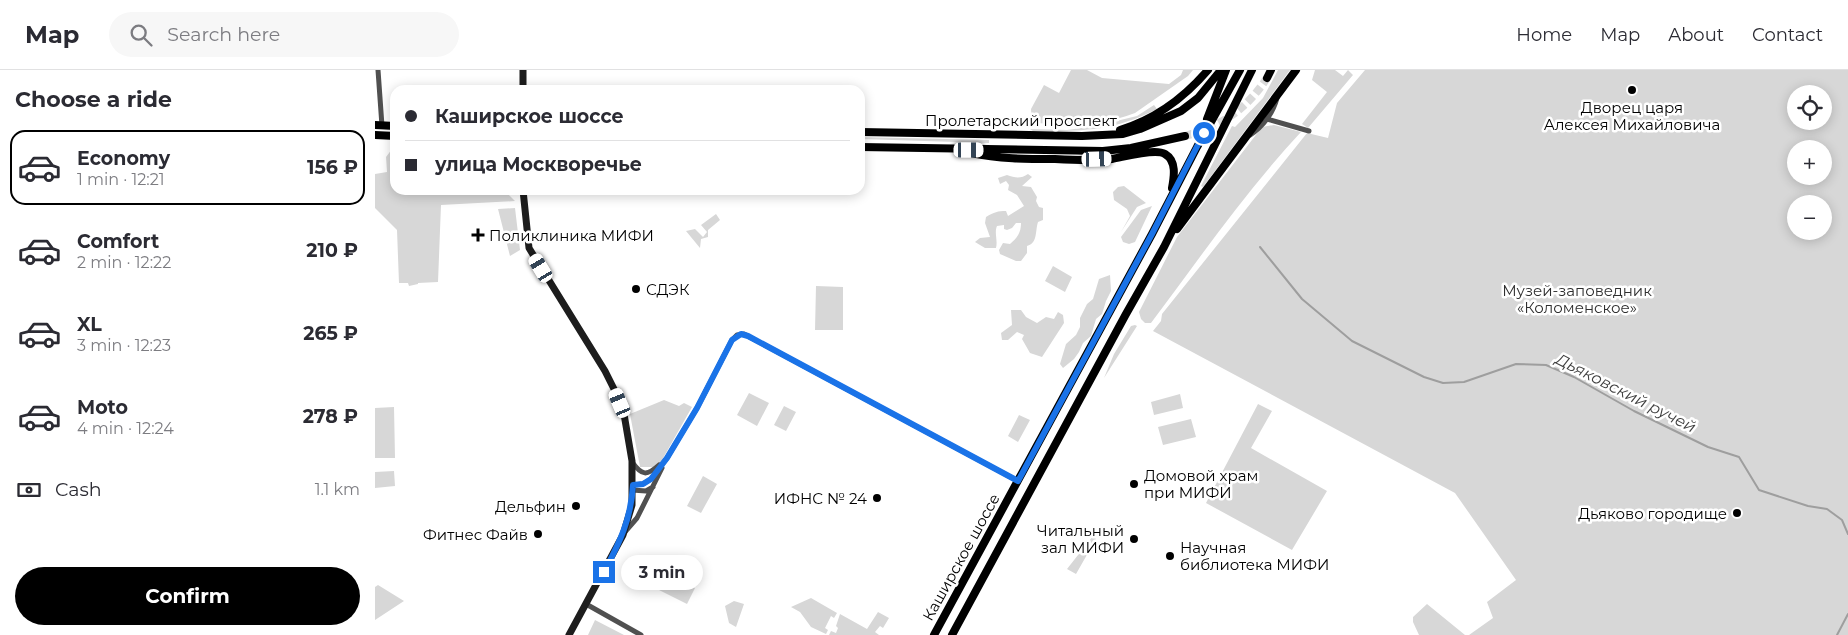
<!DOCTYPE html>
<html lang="en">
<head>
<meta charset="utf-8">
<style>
  :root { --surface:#fff; --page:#f7f7f7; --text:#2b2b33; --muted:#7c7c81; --line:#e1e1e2; --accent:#000 }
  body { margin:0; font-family:Montserrat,sans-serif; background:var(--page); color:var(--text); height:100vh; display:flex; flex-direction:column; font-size:19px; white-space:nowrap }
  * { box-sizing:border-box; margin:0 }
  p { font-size:16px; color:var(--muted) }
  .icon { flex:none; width:28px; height:28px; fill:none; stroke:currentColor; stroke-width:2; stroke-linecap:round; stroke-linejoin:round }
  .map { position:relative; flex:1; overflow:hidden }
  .side { display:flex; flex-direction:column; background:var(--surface); width:375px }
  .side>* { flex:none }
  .guide { position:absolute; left:15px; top:15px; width:475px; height:110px; border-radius:15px; box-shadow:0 2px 12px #0003; display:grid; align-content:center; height:110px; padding:0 15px; background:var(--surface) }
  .fabs { position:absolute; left:1412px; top:15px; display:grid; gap:10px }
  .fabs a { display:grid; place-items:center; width:45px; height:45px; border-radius:50%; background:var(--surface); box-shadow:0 2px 12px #0003; font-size:25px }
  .end { position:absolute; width:22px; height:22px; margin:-11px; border:6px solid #1a73e8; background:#fff; box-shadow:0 0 0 2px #fff }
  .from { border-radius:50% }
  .bubble { position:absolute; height:35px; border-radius:18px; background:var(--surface); box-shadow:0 2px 12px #0003; font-size:16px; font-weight:700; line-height:35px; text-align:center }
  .car { position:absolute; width:15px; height:30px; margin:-15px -8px; border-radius:6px; box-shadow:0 0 4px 1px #0007; background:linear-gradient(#fff 24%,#345 0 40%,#fff 0 76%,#345 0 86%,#fff 0) }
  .guide b { display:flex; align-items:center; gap:18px; height:48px; font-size:19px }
  .guide b+b { border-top:1px solid var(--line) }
  .guide i { width:12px; height:12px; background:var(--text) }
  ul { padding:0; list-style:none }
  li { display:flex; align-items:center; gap:15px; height:75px; margin:0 10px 8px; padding:0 5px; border:2px solid transparent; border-radius:15px }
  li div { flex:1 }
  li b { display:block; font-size:19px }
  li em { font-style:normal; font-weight:700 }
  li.on { border-color:var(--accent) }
  li>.icon { width:45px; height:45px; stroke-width:1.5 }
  h2 { padding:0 15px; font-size:22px; line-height:60px }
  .pay { display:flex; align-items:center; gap:12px; height:55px; padding:0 15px; font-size:19px }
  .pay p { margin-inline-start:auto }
  .cta { display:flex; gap:10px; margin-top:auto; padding:10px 15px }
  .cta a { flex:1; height:58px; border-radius:30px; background:var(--accent); color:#fff; font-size:20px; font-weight:700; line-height:58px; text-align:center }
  header { display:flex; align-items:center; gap:30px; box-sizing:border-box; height:70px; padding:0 25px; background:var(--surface); border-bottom:1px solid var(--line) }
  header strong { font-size:24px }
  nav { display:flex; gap:28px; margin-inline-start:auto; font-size:18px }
  .search { width:350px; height:45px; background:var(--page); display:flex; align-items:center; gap:12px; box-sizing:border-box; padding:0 18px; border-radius:28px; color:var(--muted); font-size:19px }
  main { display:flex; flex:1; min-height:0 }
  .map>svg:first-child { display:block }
  .green { fill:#d7d7d7; fill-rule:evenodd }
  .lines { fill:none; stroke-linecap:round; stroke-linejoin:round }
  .stream { stroke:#9e9e9e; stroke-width:2 }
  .primary-tunnel { stroke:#d9d9d9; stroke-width:8; stroke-dasharray:8 4; stroke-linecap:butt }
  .street { stroke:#505050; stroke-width:5 }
  .secondary { stroke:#1d1d1d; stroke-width:7 }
  .primary { stroke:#000; stroke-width:8 }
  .route { stroke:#1a73e8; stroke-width:6 }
  .poi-dot { fill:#000; stroke:#fff; stroke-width:2 }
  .labels { text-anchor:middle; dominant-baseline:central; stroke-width:5; stroke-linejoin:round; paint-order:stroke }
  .poi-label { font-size:15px; fill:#000; stroke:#fff; text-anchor:end }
  .street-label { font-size:15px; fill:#000; stroke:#fff }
  .park-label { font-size:15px; fill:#2e2e2e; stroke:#fff }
  .water-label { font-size:16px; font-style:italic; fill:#3f3f3f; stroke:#fff }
</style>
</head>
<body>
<header>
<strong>Map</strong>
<div class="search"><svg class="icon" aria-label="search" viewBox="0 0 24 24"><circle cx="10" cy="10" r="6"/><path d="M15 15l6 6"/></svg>Search here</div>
<nav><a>Home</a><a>Map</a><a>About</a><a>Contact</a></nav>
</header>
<main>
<section class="side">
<h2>Choose a ride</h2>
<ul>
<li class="on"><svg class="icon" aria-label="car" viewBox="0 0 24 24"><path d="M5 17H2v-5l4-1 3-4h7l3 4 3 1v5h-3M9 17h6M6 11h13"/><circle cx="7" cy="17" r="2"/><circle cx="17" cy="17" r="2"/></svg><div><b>Economy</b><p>1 min · 12:21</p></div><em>156 ₽</em></li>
<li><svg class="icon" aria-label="car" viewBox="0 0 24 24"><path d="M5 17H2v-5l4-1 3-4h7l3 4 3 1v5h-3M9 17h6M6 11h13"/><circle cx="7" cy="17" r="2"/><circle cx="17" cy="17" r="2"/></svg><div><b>Comfort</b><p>2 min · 12:22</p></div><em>210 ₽</em></li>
<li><svg class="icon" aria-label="car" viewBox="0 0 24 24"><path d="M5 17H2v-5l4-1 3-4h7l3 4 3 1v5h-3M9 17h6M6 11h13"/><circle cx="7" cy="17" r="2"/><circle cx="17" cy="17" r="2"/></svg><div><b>XL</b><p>3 min · 12:23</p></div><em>265 ₽</em></li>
<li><svg class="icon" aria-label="car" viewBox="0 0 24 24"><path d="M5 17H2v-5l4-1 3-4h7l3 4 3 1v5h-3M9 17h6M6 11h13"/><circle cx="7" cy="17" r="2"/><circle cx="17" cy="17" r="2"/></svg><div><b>Moto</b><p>4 min · 12:24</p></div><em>278 ₽</em></li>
</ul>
<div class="pay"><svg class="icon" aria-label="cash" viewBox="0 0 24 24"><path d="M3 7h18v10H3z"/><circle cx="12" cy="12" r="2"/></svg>Cash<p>1.1 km</p></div>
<div class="cta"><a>Confirm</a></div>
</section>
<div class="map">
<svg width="1473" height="565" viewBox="0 0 1473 565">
  <rect width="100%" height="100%" fill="#fff"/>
  <path class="green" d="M696 0H712L727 8 794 14 806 5 808 0H818L813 6 760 43C727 56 691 54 657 53L656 39 669 15 684 23Z
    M903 0H915L828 117 826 116 857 56 860 57 888 28Z
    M940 0H960L968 6 973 0 978 5 933 58 927 54 952 22 937 10Z
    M990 0H1473V565H1094L1118 548 1112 532 1141 510 1080 423 778 261 786 251 787 244 928 68 932 63 953 68 962 33ZM1421 24H1449V51H1421ZM1421 79H1449V106H1421ZM1421 134H1449V161H1421Z
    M779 35 782 39C737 62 707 61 658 61L655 59 692 60 721 56 762 46Z
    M899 55 926 62C871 121 824 189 776 253H770L766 249 764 242 802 167 887 57Z
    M485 67 614 70V73L485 69Z
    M20 75V120H129L140 131 66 135 63 212 43 213V214L34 216 33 213H24L22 160 0 138V104L12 102 11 87Z
    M653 104 657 107 647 116 656 117 662 127 661 131 664 137 668 138V150L663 152C660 161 663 173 652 176V183L646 191H641L625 184 624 180 628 173 635 174C642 168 646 163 646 153H641L637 158 632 160 629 159V155L622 156C619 163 623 170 621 178H610L600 172 605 168 615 167 610 153 611 147C619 142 623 141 631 141L633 146 649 136 642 125 633 120 634 115 631 111 625 114 623 108 632 105C640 108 646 109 653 104Z
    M743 117 749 116 771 133 762 137 746 162 755 146 752 139 739 130 738 122Z
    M777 136 760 172 754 174 748 172 746 167 766 140Z
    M140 138 145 180 135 186 123 139Z
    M341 144 345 150 333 160V167L326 169 325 178 311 161 320 159 328 167 332 162 326 155Z
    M678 196 697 207 690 222 670 211Z
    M735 205 736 221 731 231 727 244 721 249 716 266 708 273 704 282 699 289 688 298 685 294 691 274 701 265 705 257V248L712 234 718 229 724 209Z
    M441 216 468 217V260H440Z
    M636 240H646L651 247 662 253 671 247 679 249 683 242 688 245 689 253 667 287 655 283 647 269 649 265 642 262 633 270H627L626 263 637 255Z
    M760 255 762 256 729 308 739 284 756 256Z
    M374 323 394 333 382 356 362 345Z
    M805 324 808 338 779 345 776 332Z
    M289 330 304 336 309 333 317 337 283 397H265L255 344Z
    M883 334 897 341 876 378 952 421 917 480 831 433Z
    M409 336 421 342 411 361 399 355Z
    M19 337 20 388H0V338Z
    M644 345 655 350 643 372 633 366Z
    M816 349 821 367 788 375 783 357Z
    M19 401 20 416 0 418V402Z
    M328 406 342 414 326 443 312 436Z
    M718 466 721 469 701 504 692 499Z
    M292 504 320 518 312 534 284 520Z
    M3 515 29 531 0 550V517Z
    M436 528 462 543 459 548 456 546 450 558 453 560 451 564 436 557 425 542 416 537Z
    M359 531 369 534 361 557 354 553 350 536Z
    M1052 534 1090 565H1044L1038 552V547Z
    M503 542 514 548 508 558 505 556 500 562 504 565H454L456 561 461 563 463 558 461 556 465 544 492 559Z
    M220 550 249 565H213Z"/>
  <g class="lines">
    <path class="stream" d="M885 177 927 229 977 271 1049 307 1068 313 1089 312 1141 294 1171 295 1199 307 1259 341 1333 377 1364 387 1384 420 1433 436 1452 439 1467 450 1473 464
      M1462 565 1473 544"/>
    <path class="primary-tunnel" d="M810 66C847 55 870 41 892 8"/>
    <path class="street" d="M3 0 7 56
      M892 49 934 61
      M875 65C888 57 898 43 902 28
      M257 392C267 406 272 406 284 395
      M258 415 268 414 276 409 292 388 322 338 357 270 362 265 369 264 643 411
      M257 420 271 421 278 417
      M249 463 262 448 287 398
      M211 534 266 565"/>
    <path class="secondary" d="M148 0V20
      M148 120 154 178 230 301 241 323 249 344 257 391V435L248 465 194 565"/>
    <path class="primary" d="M892 8 896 0
      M832 49 851 0
      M0 55 20 56
      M745 60C781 49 809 28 833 0
      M485 62 707 66 748 64 765 59 806 41 823 28 846 0
      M0 65 20 66
      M485 77 728 81 756 78 810 66
      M596 83C624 89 651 89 680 89 699 90 718 91 737 89 749 87 780 78 790 84 802 91 799 107 797 118
      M802 159 921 0
      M559 565 777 164 822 77 865 0
      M577 565 751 244 789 177 877 0"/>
  </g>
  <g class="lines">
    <path class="route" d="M229 502C245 472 256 449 258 415L268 414 276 409 292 388 322 338 357 270 366 264 373 266 643 411 777 164 829 63"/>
  </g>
  <g class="poi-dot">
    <circle cx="1257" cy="20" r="5"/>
    <path d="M100.5 157.5h5v5h5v5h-5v5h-5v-5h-5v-5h5z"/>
    <circle cx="261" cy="219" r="5"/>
    <circle cx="759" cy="414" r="5"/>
    <circle cx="502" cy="428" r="5"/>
    <circle cx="201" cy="436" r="5"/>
    <circle cx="1362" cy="443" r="5"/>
    <circle cx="163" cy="464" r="5"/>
    <circle cx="759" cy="469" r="5"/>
    <circle cx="795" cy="486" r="5"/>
  </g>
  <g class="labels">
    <g class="poi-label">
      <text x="1257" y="37" text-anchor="middle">Дворец царя<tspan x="1257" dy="17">Алексея Михайловича</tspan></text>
      <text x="114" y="165" text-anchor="start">Поликлиника МИФИ</text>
      <text x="271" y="219" text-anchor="start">СДЭК</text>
      <text x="769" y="405" text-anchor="start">Домовой храм<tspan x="769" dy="17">при МИФИ</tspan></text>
      <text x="492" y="428">ИФНС № 24</text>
      <text x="191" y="436">Дельфин</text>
      <text x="1352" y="443">Дьяково городище</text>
      <text x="749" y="460">Читальный<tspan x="749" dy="17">зал МИФИ</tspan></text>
      <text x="153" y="464">Фитнес Файв</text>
      <text x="805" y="477" text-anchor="start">Научная<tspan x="805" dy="17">библиотека МИФИ</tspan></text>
    </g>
    <g class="street-label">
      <text x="646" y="50">Пролетарский проспект</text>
      <text transform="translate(586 487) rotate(-61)">Каширское шоссе</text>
    </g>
    <g class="park-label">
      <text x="1202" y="220">Музей-заповедник<tspan x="1202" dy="17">«Коломенское»</tspan></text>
    </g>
    <g class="water-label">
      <text transform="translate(1251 323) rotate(27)">Дьяковский ручей</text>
    </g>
  </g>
</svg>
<div class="fabs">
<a><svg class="icon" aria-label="locate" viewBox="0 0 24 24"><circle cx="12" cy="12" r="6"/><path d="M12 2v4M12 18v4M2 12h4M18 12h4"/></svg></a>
<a>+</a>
<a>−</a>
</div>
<i class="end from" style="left:829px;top:63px"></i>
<i class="end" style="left:229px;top:502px"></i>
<div class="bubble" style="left:246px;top:485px;width:82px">3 min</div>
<i class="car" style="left:594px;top:80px;rotate:90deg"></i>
<i class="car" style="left:722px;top:89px;rotate:88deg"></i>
<i class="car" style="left:166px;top:198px;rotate:329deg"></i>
<i class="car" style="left:245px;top:333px;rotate:337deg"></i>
<div class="guide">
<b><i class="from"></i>Каширское шоссе</b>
<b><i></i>улица Москворечье</b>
</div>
</div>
</main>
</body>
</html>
